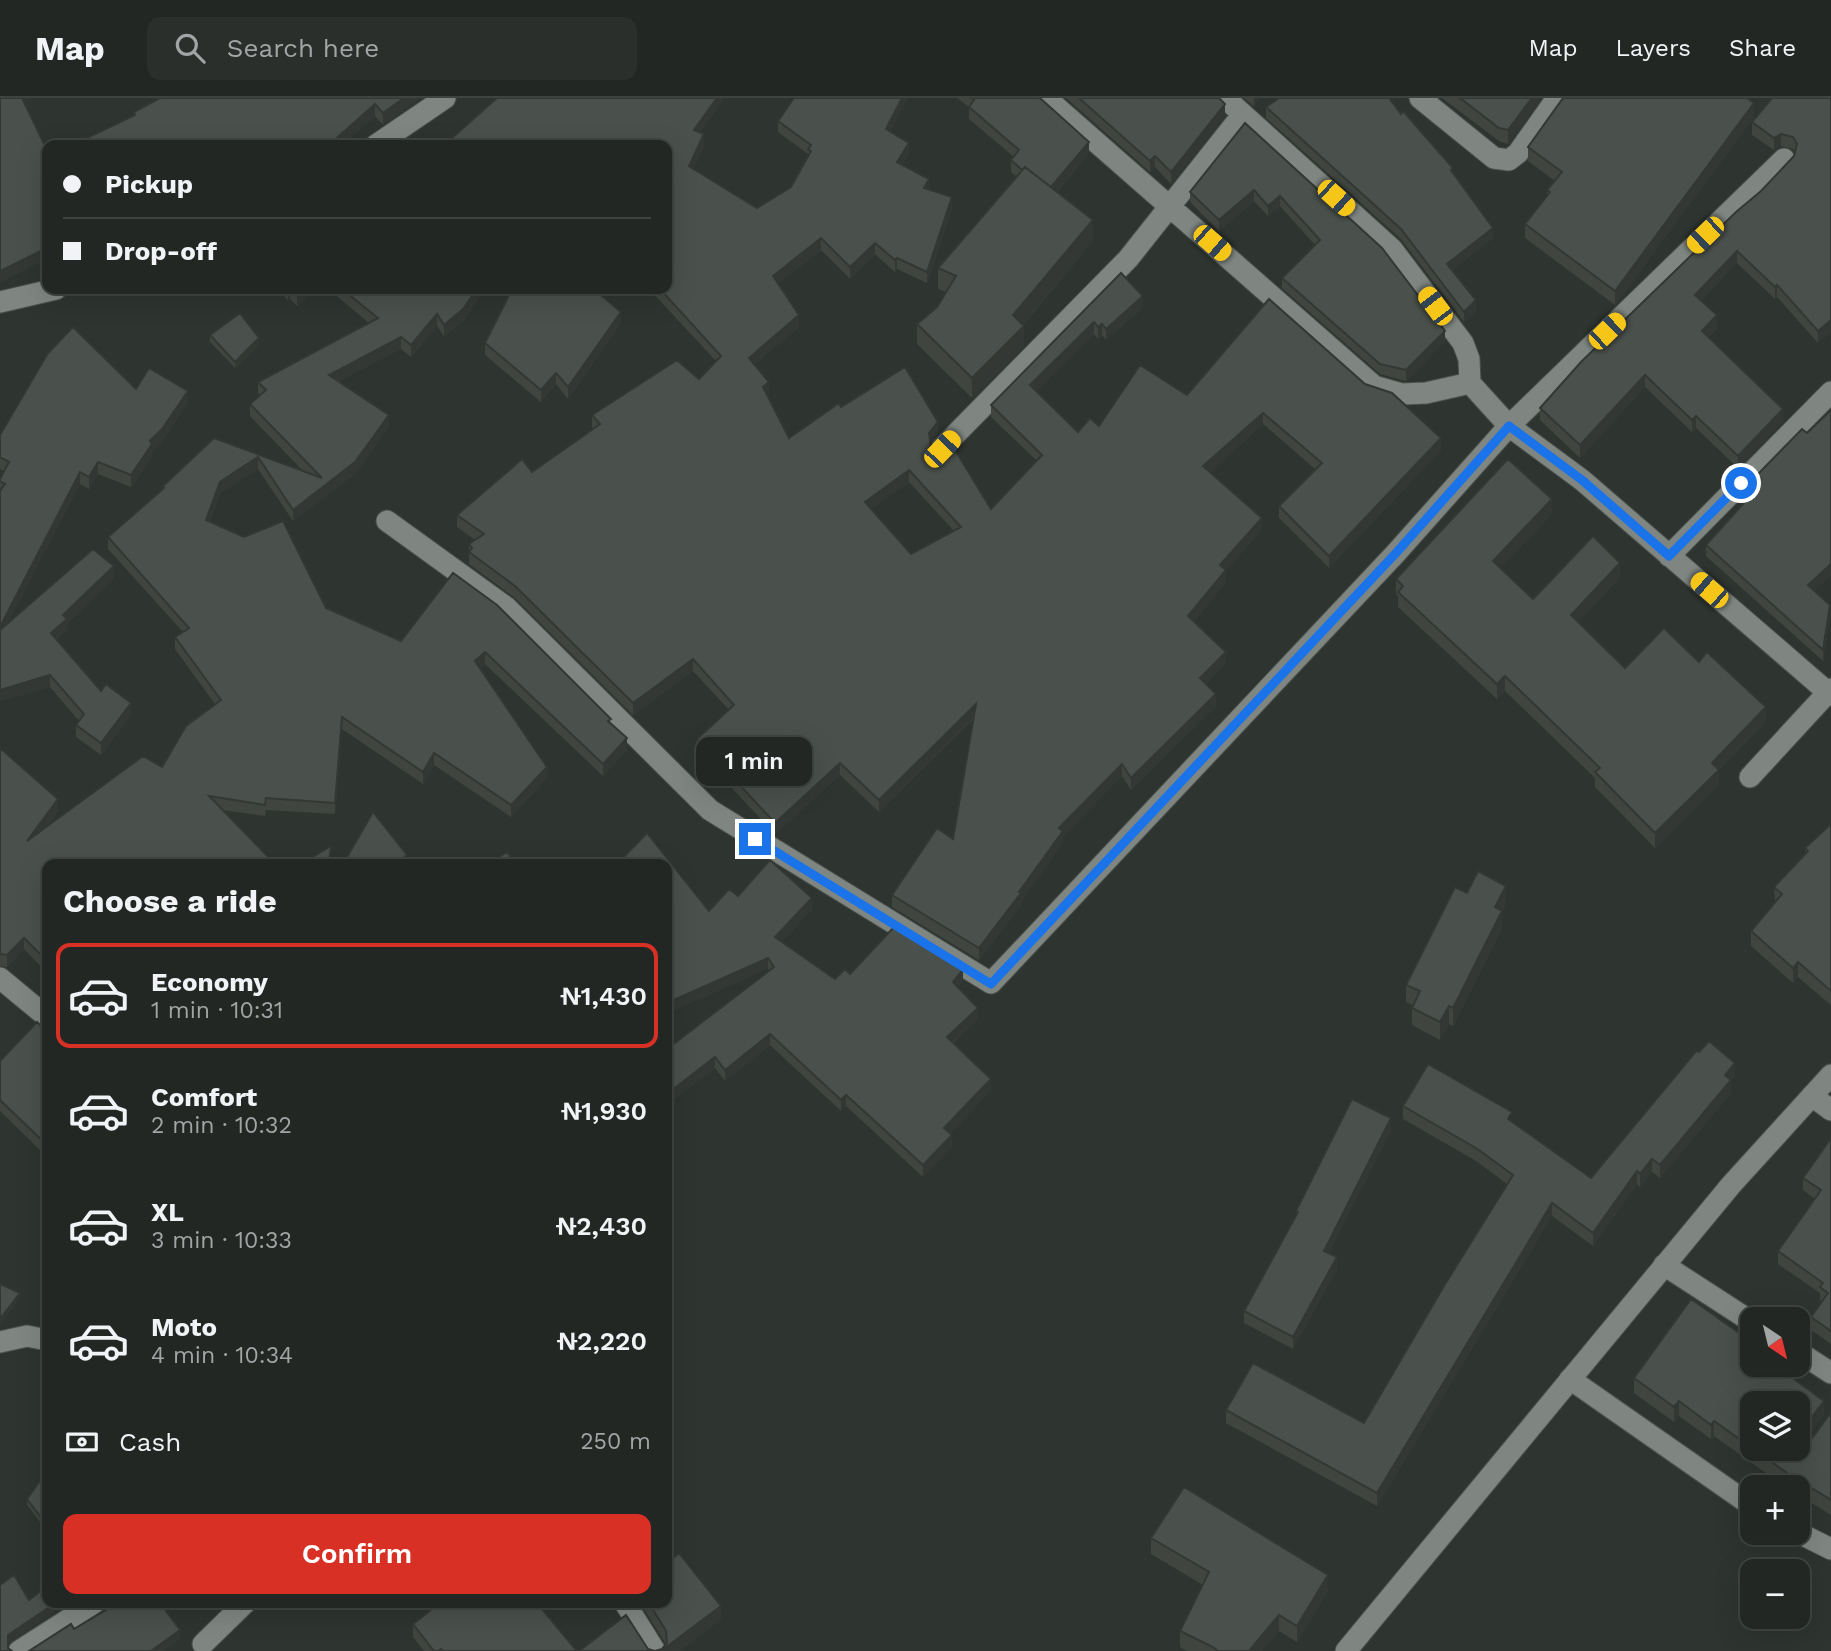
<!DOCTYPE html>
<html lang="en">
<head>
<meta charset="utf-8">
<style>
  :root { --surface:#222723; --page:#2a2f2b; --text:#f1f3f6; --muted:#a2a5a6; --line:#3f4441; --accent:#d93025 }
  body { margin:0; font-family:"Work Sans",sans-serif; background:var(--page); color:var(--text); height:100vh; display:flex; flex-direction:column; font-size:26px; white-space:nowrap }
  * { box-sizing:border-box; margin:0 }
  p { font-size:23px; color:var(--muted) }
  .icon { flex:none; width:38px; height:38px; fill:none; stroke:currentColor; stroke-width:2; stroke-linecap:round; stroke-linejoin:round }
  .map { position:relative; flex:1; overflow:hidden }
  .details { position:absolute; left:42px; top:761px; width:630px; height:749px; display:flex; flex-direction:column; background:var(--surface); border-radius:14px; box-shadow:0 7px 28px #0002,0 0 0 2px var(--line) }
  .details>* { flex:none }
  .guide { position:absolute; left:42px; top:42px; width:630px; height:154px; border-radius:14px; box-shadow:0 7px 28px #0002,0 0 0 2px var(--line); display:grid; align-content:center; height:154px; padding:0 21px; background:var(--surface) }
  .needle { width:46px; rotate:145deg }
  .fabs { position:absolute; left:1740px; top:1209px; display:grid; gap:14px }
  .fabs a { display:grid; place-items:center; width:70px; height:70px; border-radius:14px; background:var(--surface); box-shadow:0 7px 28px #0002,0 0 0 2px var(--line); font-size:35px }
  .end { position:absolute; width:32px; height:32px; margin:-16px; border:9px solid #1a73e8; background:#fff; box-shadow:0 0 0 4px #fff }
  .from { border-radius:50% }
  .bubble { position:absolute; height:49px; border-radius:14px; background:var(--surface); box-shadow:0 7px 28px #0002,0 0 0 2px var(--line); font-size:23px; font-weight:600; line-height:49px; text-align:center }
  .car { position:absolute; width:21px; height:42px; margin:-21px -10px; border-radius:9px; box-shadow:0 0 5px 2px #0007; background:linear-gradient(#f5c518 24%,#345 0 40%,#f5c518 0 76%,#345 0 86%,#f5c518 0) }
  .guide b { display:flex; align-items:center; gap:24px; height:66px; font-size:26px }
  .guide b+b { border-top:2px solid var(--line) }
  .guide i { width:18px; height:18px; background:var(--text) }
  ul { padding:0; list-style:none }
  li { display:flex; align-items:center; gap:21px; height:105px; margin:0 14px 10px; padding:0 7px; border:4px solid transparent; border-radius:14px }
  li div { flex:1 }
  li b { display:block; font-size:26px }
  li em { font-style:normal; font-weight:600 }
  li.on { border-color:var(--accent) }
  li>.icon { width:63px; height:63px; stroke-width:1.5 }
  h2 { padding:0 21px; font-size:32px; line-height:84px }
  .pay { display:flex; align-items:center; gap:18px; height:77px; padding:0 21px; font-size:26px }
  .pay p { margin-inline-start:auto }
  .primary-button { display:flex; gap:14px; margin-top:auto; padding:14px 21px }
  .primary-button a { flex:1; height:80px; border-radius:14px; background:var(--accent); color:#fff; font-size:28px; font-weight:600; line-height:80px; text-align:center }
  header { display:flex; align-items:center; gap:42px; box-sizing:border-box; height:98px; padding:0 35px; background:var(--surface); border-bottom:2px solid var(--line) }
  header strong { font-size:33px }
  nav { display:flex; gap:38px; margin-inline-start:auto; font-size:24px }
  .search { width:490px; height:63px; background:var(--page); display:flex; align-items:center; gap:18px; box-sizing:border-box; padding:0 24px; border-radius:14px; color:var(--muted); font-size:26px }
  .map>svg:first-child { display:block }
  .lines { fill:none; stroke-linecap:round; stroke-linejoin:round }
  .street-casing { stroke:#4c514d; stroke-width:23 }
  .secondary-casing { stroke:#4c514d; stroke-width:23 }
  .street { stroke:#7f8681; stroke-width:21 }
  .secondary { stroke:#7f8681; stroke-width:21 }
  .wall { fill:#404540; fill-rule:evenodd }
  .shaded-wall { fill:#343834 }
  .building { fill:#4a504b; stroke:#343834; stroke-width:2; fill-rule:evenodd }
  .route { stroke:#1a73e8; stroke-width:9 }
</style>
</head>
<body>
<header>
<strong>Map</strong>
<div class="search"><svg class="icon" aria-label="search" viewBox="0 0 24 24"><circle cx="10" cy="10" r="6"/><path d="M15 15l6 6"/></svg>Search here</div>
<nav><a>Map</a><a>Layers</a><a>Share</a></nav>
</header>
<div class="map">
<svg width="1831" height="1553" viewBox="0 0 1831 1553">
  <rect width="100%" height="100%" fill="#2e342f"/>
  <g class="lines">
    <g class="street-casing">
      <path id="street" d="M1046 0 1374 288 1402 296 1426 295 1470 285
        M1225 0 1392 151 1463 245 1469 261 1470 285 1509 328 1582 382 1831 597
        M1420 0 1494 60 1509 62 1518 55 1557 0
        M376 47 445 0
        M0 204 56 191
        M941 351 1128 161 1243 16
        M387 423 506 509 710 712 991 885 1396 455 1509 328 1784 61
        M1669 458 1831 294
        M1750 679 1831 591
        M0 880 47 919
        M1812 998 1831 1012
        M1664 1167 1752 1224
        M0 1244 27 1238 47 1242
        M1797 1253 1831 1275
        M1570 1281 1752 1408
        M1797 1434 1831 1451
        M625 1505 655 1553
        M203 1546 245 1505
        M19 1553 94 1505"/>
    </g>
    <g class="secondary-casing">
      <path id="secondary" d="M1346 1553 1731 1087 1831 977"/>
    </g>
    <use href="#street" class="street"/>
    <use href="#secondary" class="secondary"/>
  </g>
  <path class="wall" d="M160 0H421L383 27 375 18 342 47H72L134 18V14Z
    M957 0H1040L1089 55 1057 94 1093 143 1023 227 1024 248 972 300 917 246V226L937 209 946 194 938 191V170L1017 79 1011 74V62L1014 59 969 21V9Z
    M1066 0H1219L1225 18 1171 86 1155 69 1150 74Z
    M1244 0H1260L1254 8Z
    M1442 0H1542L1508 46 1499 43Z
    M1831 0V234L1818 245 1777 199 1775 201 1737 165 1701 203 1717 230 1708 239 1783 323 1738 370 1696 330 1692 334 1645 289 1580 360 1540 322V310L1761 93 1794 58 1795 54 1793 51 1781 48 1774 52 1752 37V24Z
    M1266 9 1401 16 1453 75 1493 140 1452 172 1476 213 1464 224 1401 141 1266 20Z
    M1754 19 1615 207 1525 140V126L1547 98V92L1555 83 1528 63V49Z
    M778 23 891 33 909 56 902 67 929 91 952 110 927 185 897 171 895 174 875 156 850 181 821 152 778 186 799 229 754 267 769 296 768 297 789 340 841 309 938 335 931 345V348L991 411 1037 363 991 319V307L1121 175 1143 210 1106 242 1102 237 1098 241 1094 236 1036 293 1078 334 1099 328 1187 297 1441 352 1329 470 1279 420V408L1315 371 1263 326 1210 374 1262 432 1226 472V484L1194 523 1226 565 1206 586 1216 608 1131 692 1122 678 1063 738V744L1021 804V807L979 862 892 809V797L953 741 974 620 879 714 840 677 775 736 697 653V641L729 612 693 573 633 617 515 500 469 466V446L475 442 457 429V417L532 374 594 331 592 329V317L699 281 716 263 649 191H667V47H452V40L700 35 704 48 693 71 757 110 791 89 808 58V56L778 34ZM909 384 954 433 911 456 871 411Z
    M1245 25 1445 243 1406 283 1380 276 1282 190V180L1315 147 1280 108 1268 118 1254 103 1219 133 1190 104V94Z
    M279 191H315L297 208 290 201 288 203Z
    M332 191H485L463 223 444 238 437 228 411 259 401 251 339 283 389 328 355 376 293 423 258 371 220 395 210 423 326 510 401 543 453 475 611 625 627 652 603 678 485 566 480 570 547 680 511 719 434 667 423 686 342 631 335 716 266 712 265 718 222 712 47 766V875L24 851 7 869 0 868V650L58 713 47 729 162 669 215 606 175 551V539L183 534 108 451V439L162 392V389L214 340 304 374 250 318V306L260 297 258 295V284L369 225 332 194Z
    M621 225 568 301 556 286 541 304 485 257V245Z
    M210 237 259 246 235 270 210 244Z
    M136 291 188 305 162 343 152 353V358L131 389 98 376 89 391 80 386 8 524 114 480 67 526V532L56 542 101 593 131 617 101 657 76 639V627L79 623 50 589 0 603V381L4 373 0 371V337Z
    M1831 312V477L1814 493 1830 518 1823 563 1706 458V447L1748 399V392L1757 384V377L1807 335Z
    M1552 416 1500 470 1533 501 1620 480 1578 524 1625 570 1699 564 1766 624 1719 672V687L1655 750 1595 689V680L1505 593 1497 601 1398 509V498L1396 496V481Z
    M1831 726V907L1798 879 1793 885 1751 848V833L1775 804 1774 789 1805 756V750Z
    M1467 795 1506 805 1502 815V831L1453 928 1449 926 1440 942 1412 927V910L1413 907 1406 904V887Z
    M738 798 812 811 781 844 835 881 850 876 963 883 958 889 978 921 953 945 991 992 950 1035 952 1048 923 1079 846 1008 841 1013 770 947 725 983 715 970 667 1007 770 873 709 813Z
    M47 934V1059L0 1013V963Z
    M1735 978 1731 983V995L1660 1080 1652 1074 1640 1089 1637 1086 1593 1148 1552 1118 1377 1408 1226 1325V1312L1364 1325 1507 1086 1476 1063 1403 1021V1008L1512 1023 1591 1080Z
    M1391 1032 1329 1155 1337 1171 1293 1251 1244 1225V1213L1296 1118V1113Z
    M1831 1040V1246L1811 1232V1219L1822 1203 1820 1202V1195L1778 1166V1153L1815 1101 1803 1092V1080Z
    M1752 1267 1824 1317 1806 1341 1810 1343 1831 1314V1417L1810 1404 1802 1415 1797 1412V1390H1780V1385L1714 1338 1711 1341 1679 1318 1674 1324 1634 1295V1280ZM1752 1306 1797 1351H1752Z
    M47 1373V1433L27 1407V1401Z
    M1151 1440 1328 1493 1297 1544 1279 1533 1262 1553H1187L1180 1549V1533L1203 1487 1151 1456Z
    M640 1505H667L721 1521 679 1553H579L648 1551 655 1553 662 1551 666 1546Z
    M413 1526 577 1553H424L413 1539Z"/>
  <path class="shaded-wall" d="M19 0H32L19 6Z
    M404 0H421L383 27V15Z
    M717 0H725L694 44V32Z
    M902 0H908L886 42V31Z
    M1254 0H1260L1254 8Z
    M1532 0H1542L1508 46V32Z
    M1754 5V19L1615 207V193Z
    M375 6V18L342 47H329Z
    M1225 6V18L1171 86V74Z
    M704 36V48L689 80V68Z
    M1781 36V48L1774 52V40Z
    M1089 44V55L1047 105V93Z
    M909 45V56L897 75V64Z
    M1155 58V69L1150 74V63Z
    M929 81V93L924 90Z
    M1254 92V103L1219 133V122Z
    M1280 98V108L1268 118V108Z
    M952 99V110L927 185V174Z
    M1093 122V143L1013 238V217Z
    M1493 130V140L1447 177V166Z
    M821 140V152L773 190V178Z
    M875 145V156L850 181V169Z
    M47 150V161L0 185V173Z
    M1737 153V165L1695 209V197Z
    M897 160V171L895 174V162Z
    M1777 187V199L1775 201V189Z
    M289 191H290V201L288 203V192Z
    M303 191H315L297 208V196Z
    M477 191H485L463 223 444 238V227Z
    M1143 198V210L1106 242V231Z
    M1476 202V213L1464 224V214Z
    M621 214V225L568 301V289Z
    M437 216V228L411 259V247Z
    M799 217V229L749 272V260Z
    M1717 217V230L1702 245V233Z
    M1831 222V234L1818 245V233Z
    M1094 224V236L1030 299V287Z
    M1102 226V237L1098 241V229Z
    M1024 228V248L972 300V280Z
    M1445 233V243L1406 283V272Z
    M401 239V251L329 289V277Z
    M259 240V246L235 270V264Z
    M556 275V286L541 304V292Z
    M1645 277V289L1580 360V347Z
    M769 284V296L763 301V289Z
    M188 293V305L162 343 152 353V358L131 389V377L150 343Z
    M1783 311V323L1738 370V358Z
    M1263 315V326L1203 380V368Z
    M389 317V328L355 376 293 423V412Z
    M1696 318V330L1692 334V322Z
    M938 324V335L929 347V335Z
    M1441 340V352L1329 470V458Z
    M258 359V371L220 395 206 433V422L220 384Z
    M98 364V376L89 391V379Z
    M909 372V384L865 416V404Z
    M80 374V386L0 541V529Z
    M1552 401V416L1493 478V463Z
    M1262 420V432L1220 479V467Z
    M1620 465V480L1571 532V517Z
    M1831 466V477L1808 499V487Z
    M114 468V480L67 526V532L51 547V535L63 517Z
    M1226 472V484L1188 530V518Z
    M1830 507V518L1823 563V552Z
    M485 554V566L475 574V563Z
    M1226 554V565L1200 592V580Z
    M693 561V573L633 617V605Z
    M50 577V589L0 603V592Z
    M1505 578V593L1497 601V586Z
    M1216 596V608L1131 692V680Z
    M131 605V617L101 657V645Z
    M976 606V617L879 714V702Z
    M1766 609V624L1717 674 1719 672V687L1655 750V735L1712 665Z
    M342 619V631L335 716V705Z
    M627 640V652L603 678V666Z
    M434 655V667L423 686V674Z
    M840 665V677L775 736V725Z
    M1122 666V678L1063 738V744L1021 804V807L979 862V850L1019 794 1059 730Z
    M547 669V680L511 719V707Z
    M58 701V713L27 755V743Z
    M407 757V766H395Z
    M1506 788V805L1502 815V831L1453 928V910L1495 809Z
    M812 800V811L775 850V839Z
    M24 840V851L7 869V857Z
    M768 860V871L667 916V905Z
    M1798 864V879L1793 885V870Z
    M963 872V883L953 895V884Z
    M1449 908V926L1440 942V924Z
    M978 910V921L947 950V939Z
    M770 936V947L725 983V972Z
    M715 959V970L667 1007V996Z
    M1735 965V978L1731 983V995L1660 1080V1067Z
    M991 981V992L944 1041V1030Z
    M846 997V1008L841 1013V1002Z
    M1391 1020V1032L1324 1165V1153Z
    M952 1037V1048L923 1079V1067Z
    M1652 1061V1074L1640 1089V1076Z
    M1637 1073V1086L1593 1148V1135Z
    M1552 1105V1118L1377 1408V1395Z
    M1337 1159V1171L1293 1251V1239Z
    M20 1195V1201L0 1227V1221Z
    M1679 1303V1318L1674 1324V1309Z
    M1824 1303V1317L1799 1351V1336Z
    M1714 1323V1338L1711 1341V1327Z
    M1810 1389V1404L1802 1415V1401Z
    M1328 1477V1493L1297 1544V1528Z
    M54 1506V1515L8 1546V1537Z
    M721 1508V1521L679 1553H661Z
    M1279 1517V1533L1262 1553H1249Z
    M180 1532V1541L164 1553H151Z"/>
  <path class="building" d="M0 0H22L47 52V150L0 173Z
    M160 0H404L383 15 375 6 329 47H72L135 17 134 14Z
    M497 0H717L694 32 704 36 689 68 757 110 791 89 811 53 808 52 811 47 778 23 794 0H902L886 31 909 45 897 64 929 81 924 90 952 99 927 174 897 160 895 162 875 145 850 169 821 140 773 178 799 217 749 260 769 284 763 289 789 340 839 305 841 309 905 269 938 324 929 335 931 348 944 352 952 347 991 411 1042 357 991 307 1121 175 1143 198 1106 231 1102 226 1098 229 1094 224 1030 287 1078 334 1090 320 1099 328 1140 267 1187 297 1269 201 1365 286 1392 295 1441 340 1329 458 1279 408 1322 365 1263 315 1203 368 1262 420 1220 467 1226 472 1188 518 1226 554 1200 580 1216 596 1131 680 1122 666 1059 730 1063 733 1019 794 1021 795 979 850 892 797 937 730 953 741 976 606 879 702 840 665 775 725 697 641 734 607 693 561 633 605 515 488 469 454 472 450 469 446 484 436 457 417 522 361 532 374 600 326 592 317 677 262 699 281 721 258 660 191H667V47H459L452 40ZM909 372 961 429 911 456 865 404Z
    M971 0H1040L1089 44 1051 89 1025 69 1022 72 1011 62 1019 52 969 9 974 2Z
    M1079 0H1219L1225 6 1171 74 1155 58 1150 63Z
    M1279 0H1389L1401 16 1403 13 1453 70 1451 72 1493 130 1447 166 1476 202 1464 214 1401 131 1266 9Z
    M1460 0H1532L1508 32 1499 30Z
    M1563 0H1747L1754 5 1615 193 1525 126 1550 94 1547 92 1562 74 1528 49Z
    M1772 0H1831V222L1818 233 1777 187 1775 189 1737 153 1695 197 1717 217 1702 233 1783 311 1738 358 1696 318 1692 322 1645 277 1580 347 1540 310 1581 264 1736 114 1761 93 1794 58 1797 46 1793 39 1781 36 1774 40 1752 24Z
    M1245 25 1382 150 1445 233 1406 272 1380 266 1282 180 1320 142 1280 98 1268 108 1254 92 1219 122 1190 94Z
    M1025 69 1093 122 1013 217 1024 228 972 280 917 226 937 209 956 178 938 170Z
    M291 191H303L297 196Z
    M342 191H477L463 211 444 227 437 216 411 247 401 239 329 277 389 317 355 364 293 412 258 359 220 384 206 422 244 439 283 423 326 510 401 543 453 475 497 507 611 621 608 623 627 640 603 666 485 554 475 563 547 669 511 707 434 655 423 674 342 619 335 705 266 700 265 707 209 698 275 766H47V863L24 840 7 857 0 856V650L58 701 27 743 143 658 162 669 186 628 221 602 175 539 189 530 108 439 164 390 162 389 214 340 322 380 250 306 266 292 258 284 378 220Z
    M512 191H594L621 214 568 289 556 275 541 292 485 245Z
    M240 215 259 240 235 264 210 237Z
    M73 229 136 291 149 270 188 293 162 331 150 343 152 346 131 377 98 364 89 379 80 374 0 529V393L5 386 0 383V381L9 364 0 359V337L48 255Z
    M1831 312V466L1808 487 1830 507 1823 552 1706 447 1752 396 1748 392 1761 381 1757 377 1802 331 1807 335Z
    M1508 361 1552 401 1493 463 1533 501 1593 438 1620 465 1571 517 1625 570 1664 530 1699 564 1707 554 1766 609 1712 665 1719 672 1655 735 1595 674 1600 670 1505 578 1497 586 1398 494 1403 488 1396 481Z
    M93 451 114 468 63 517 67 521 51 535 101 593 106 586 131 605 101 645 76 627 84 616 50 577 0 592V532Z
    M373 714 407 757 395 766H343Z
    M1831 726V893L1798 864 1793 870 1751 833 1782 796 1774 789 1808 753 1805 750Z
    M647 735 709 813 729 791 738 798 770 762 812 800 775 839 835 881 845 871 850 876 894 829 963 872 953 884 978 910 947 939 991 981 944 1030 952 1037 923 1067 846 997 841 1002 770 936 725 972 715 959 667 996V951L774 869 768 860 667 905V766H617Z
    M331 748 329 766H301Z
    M507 754 516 766H488Z
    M1478 773 1506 788 1495 809 1502 813 1453 910 1449 908 1440 924 1412 910 1420 893 1406 887 1455 789 1467 795Z
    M37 924 47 934V1047L0 1002V963Z
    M1709 943 1735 965 1725 977 1731 982 1660 1067 1652 1061 1640 1076 1637 1073 1593 1135 1552 1105 1377 1395 1226 1312 1253 1265 1364 1325 1444 1188 1513 1077 1476 1050 1403 1008 1428 966 1512 1014 1508 1021 1591 1080 1697 952 1699 954Z
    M1352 1001 1391 1020 1324 1153 1337 1159 1293 1239 1244 1213 1298 1114 1296 1113Z
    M1831 1040V1233L1811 1219 1828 1195 1820 1189 1823 1185 1778 1153 1821 1092 1803 1080Z
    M0 1186 20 1195 0 1221Z
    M1691 1201 1752 1244V1267H1775L1824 1303 1799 1336 1810 1343 1831 1314V1402L1810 1389 1802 1401 1797 1397V1390H1786L1780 1385 1787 1375 1753 1351H1797V1306H1752V1350L1714 1323 1711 1327 1679 1303 1674 1309 1634 1280Z
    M47 1373V1427L27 1401Z
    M1184 1389 1328 1477 1297 1528 1279 1517 1249 1553H1218L1213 1549 1180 1533 1209 1474 1151 1440Z
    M679 1455 721 1508 661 1553H579L626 1517 648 1551 655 1553 662 1551 667 1545 666 1533 649 1505H667V1465Z
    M14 1477 29 1502 42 1492 47 1498V1505L54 1506 8 1537V1550L12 1553H0V1487Z
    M118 1505H160L180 1532 151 1553H29L71 1526 74 1531Z
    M440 1505H537L577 1553H443L441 1551 438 1553H434L413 1526Z"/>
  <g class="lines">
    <path class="route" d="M755 741 991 886 1396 455 1509 328 1582 382 1669 458 1741 385"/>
  </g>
</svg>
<div class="fabs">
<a><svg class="needle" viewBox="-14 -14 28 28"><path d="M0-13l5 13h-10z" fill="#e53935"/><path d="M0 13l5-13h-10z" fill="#a2a5a6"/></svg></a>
<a><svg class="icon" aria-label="layers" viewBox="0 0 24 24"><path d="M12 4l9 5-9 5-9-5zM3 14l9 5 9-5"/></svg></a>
<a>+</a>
<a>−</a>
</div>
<i class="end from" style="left:1741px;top:385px"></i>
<i class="end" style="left:755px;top:741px"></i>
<div class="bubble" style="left:696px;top:639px;width:116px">1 min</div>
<i class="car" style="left:1336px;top:100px;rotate:132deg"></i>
<i class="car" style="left:1705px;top:137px;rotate:226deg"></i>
<i class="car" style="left:1212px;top:145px;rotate:131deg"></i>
<i class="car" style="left:1435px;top:208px;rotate:323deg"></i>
<i class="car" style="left:1607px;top:233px;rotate:46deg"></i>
<i class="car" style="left:942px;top:351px;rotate:44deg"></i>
<i class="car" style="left:1709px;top:492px;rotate:311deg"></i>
<div class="guide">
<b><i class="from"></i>Pickup</b>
<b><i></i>Drop-off</b>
</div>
<section class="details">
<h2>Choose a ride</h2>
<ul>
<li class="on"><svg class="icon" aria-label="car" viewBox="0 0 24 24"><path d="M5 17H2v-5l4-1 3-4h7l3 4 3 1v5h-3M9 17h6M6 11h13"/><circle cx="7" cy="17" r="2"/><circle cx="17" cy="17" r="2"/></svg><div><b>Economy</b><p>1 min · 10:31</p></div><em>₦1,430</em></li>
<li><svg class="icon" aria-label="car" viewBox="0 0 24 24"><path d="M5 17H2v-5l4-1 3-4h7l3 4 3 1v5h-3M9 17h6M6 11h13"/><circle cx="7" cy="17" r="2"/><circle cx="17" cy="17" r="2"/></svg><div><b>Comfort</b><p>2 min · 10:32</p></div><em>₦1,930</em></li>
<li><svg class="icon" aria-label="car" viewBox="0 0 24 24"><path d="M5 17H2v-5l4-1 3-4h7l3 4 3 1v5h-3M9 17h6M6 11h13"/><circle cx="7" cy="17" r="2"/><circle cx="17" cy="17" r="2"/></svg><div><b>XL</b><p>3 min · 10:33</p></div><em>₦2,430</em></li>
<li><svg class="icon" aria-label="car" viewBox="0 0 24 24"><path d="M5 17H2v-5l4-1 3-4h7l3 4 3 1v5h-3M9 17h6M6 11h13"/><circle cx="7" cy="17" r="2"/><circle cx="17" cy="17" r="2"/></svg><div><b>Moto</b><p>4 min · 10:34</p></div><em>₦2,220</em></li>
</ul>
<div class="pay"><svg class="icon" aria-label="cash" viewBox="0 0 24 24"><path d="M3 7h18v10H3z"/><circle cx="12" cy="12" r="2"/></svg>Cash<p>250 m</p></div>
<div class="primary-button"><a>Confirm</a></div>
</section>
</div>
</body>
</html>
